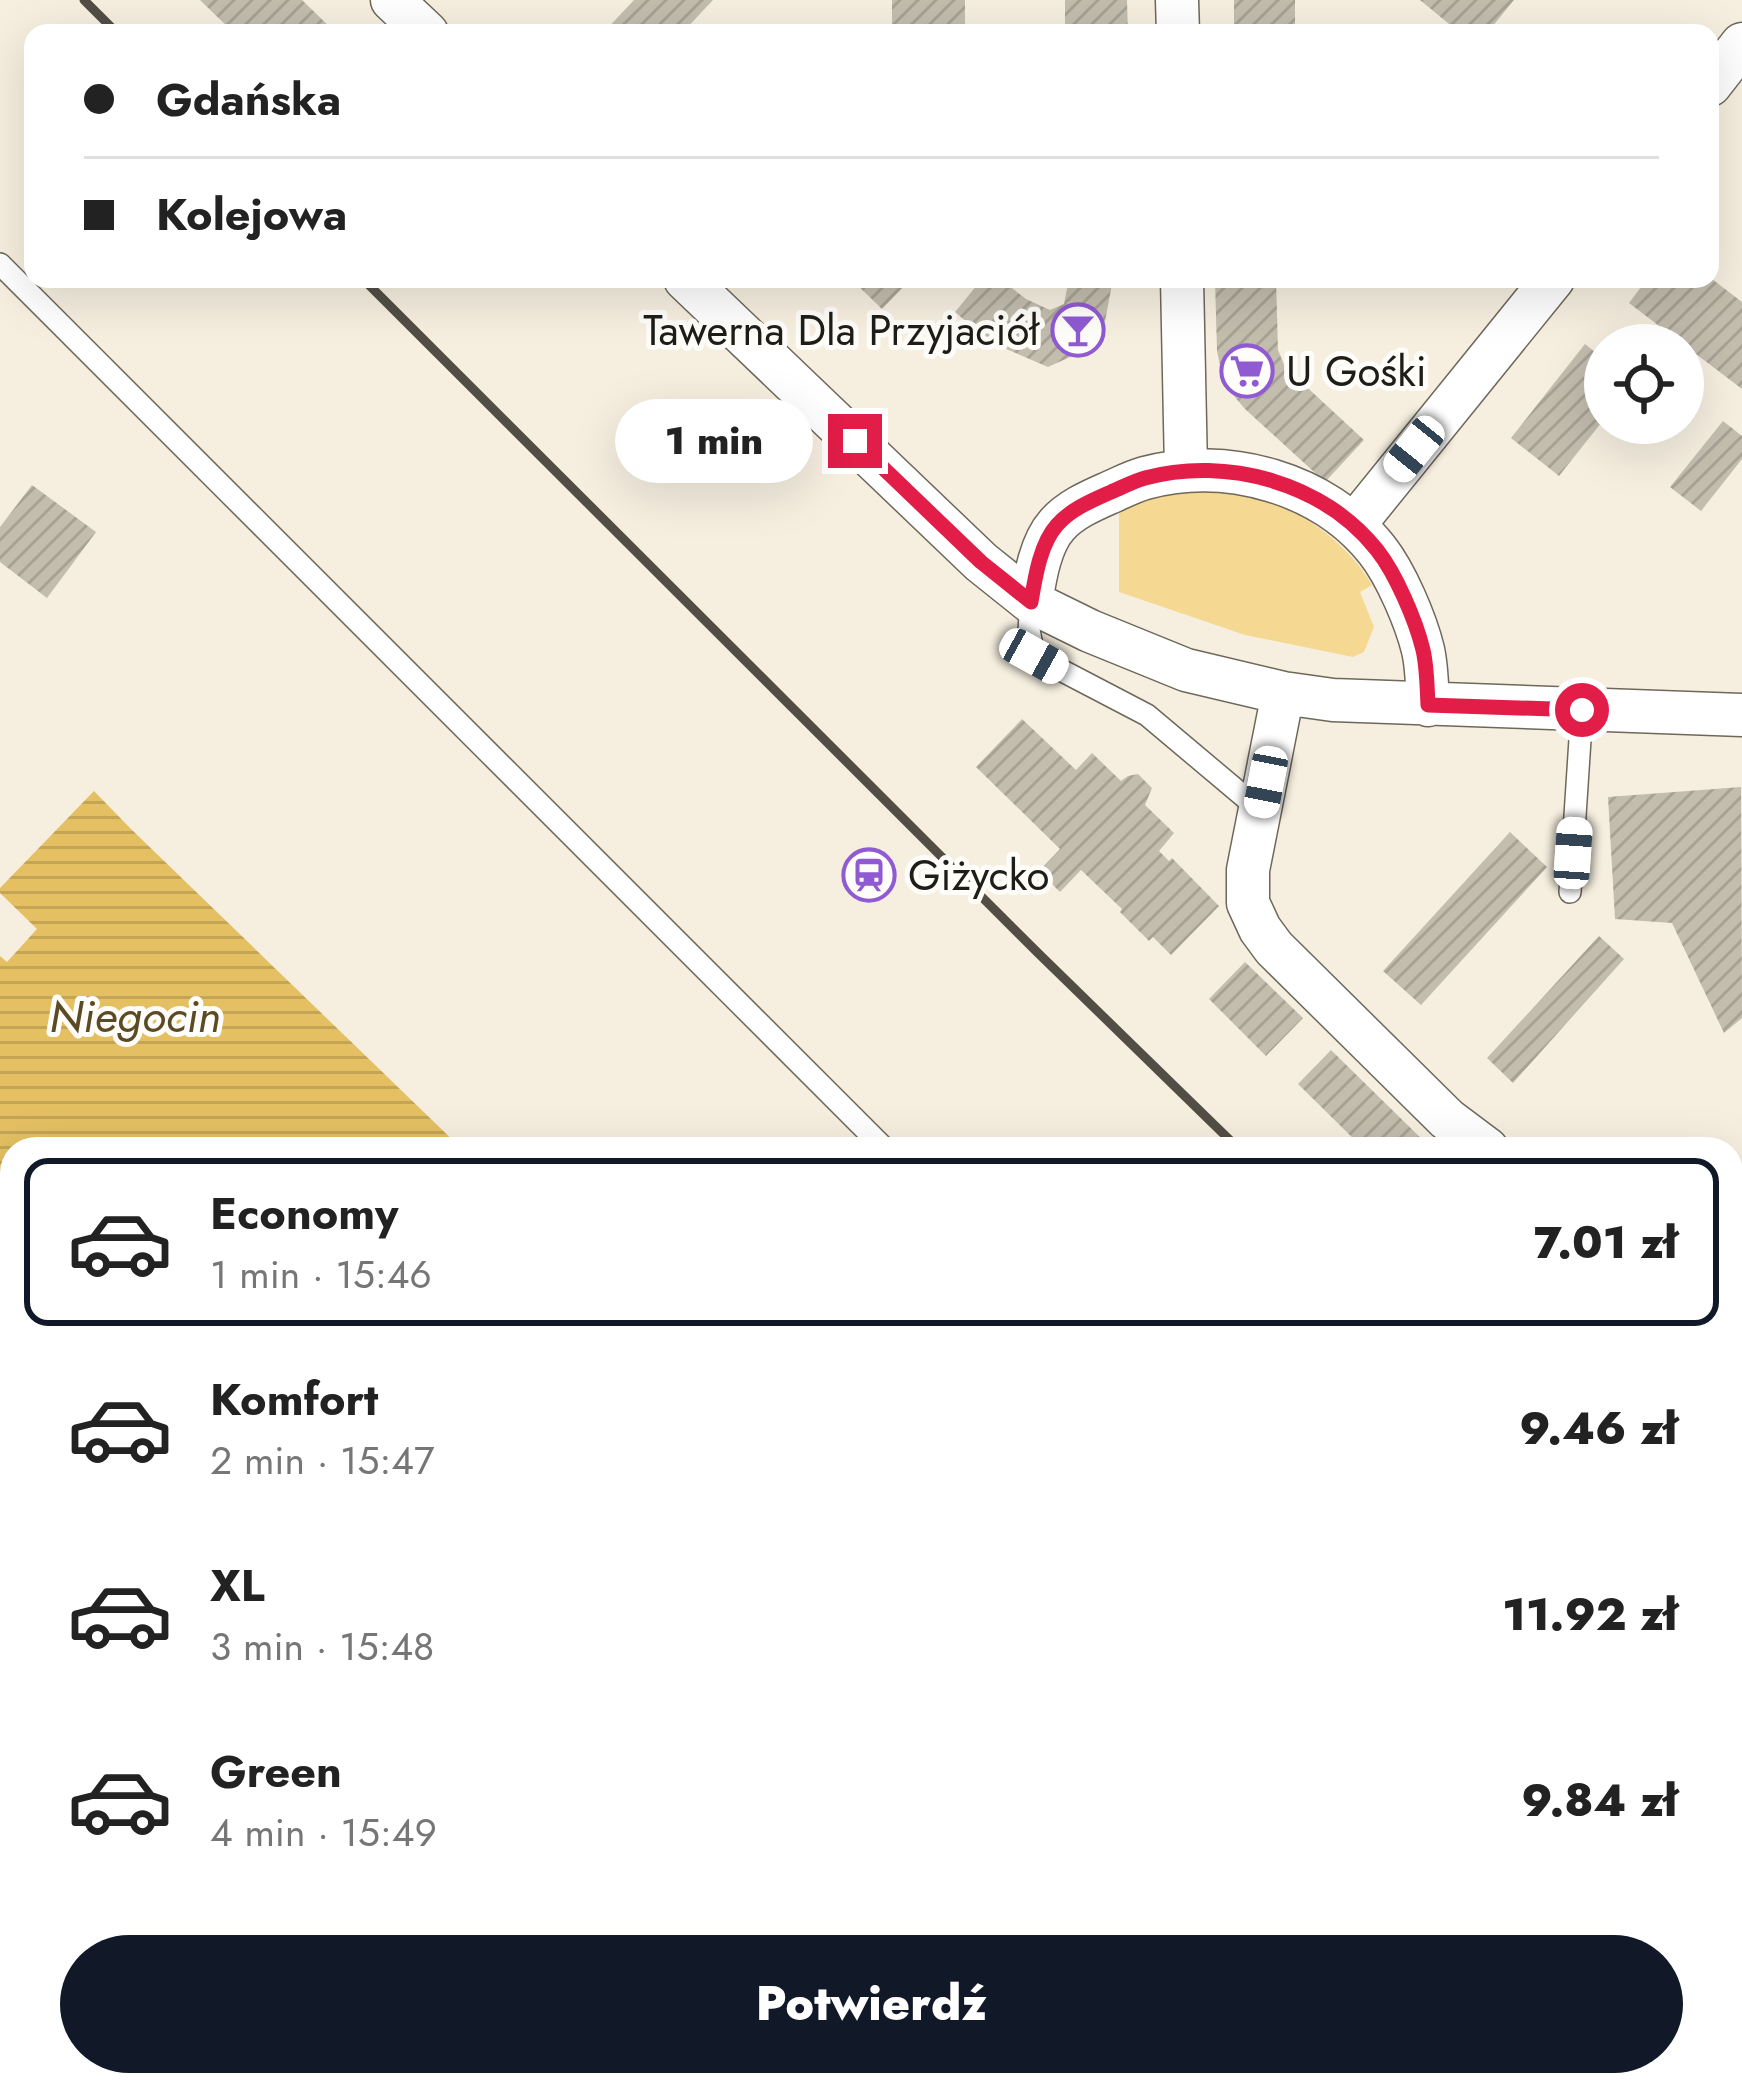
<!DOCTYPE html>
<html lang="pl">
<head>
<meta charset="utf-8">
<style>
  :root { --surface:#fff; --page:#f2f2f2; --text:#222; --muted:#767676; --line:#e0e0e0; --accent:#111827 }
  body { margin:0; font-family:Jost,sans-serif; background:var(--page); color:var(--text); height:100vh; display:flex; flex-direction:column; font-size:45px; white-space:nowrap }
  * { box-sizing:border-box; margin:0 }
  p { font-size:39px; color:var(--muted) }
  .icon { flex:none; width:66px; height:66px; fill:none; stroke:currentColor; stroke-width:2; stroke-linecap:round; stroke-linejoin:round }
  .map { position:relative; flex:1; overflow:hidden }
  .sheet { position:absolute; left:0px; top:1137px; width:1743px; height:960px; display:flex; flex-direction:column; background:var(--surface); border-radius:36px 36px 0 0; box-shadow:0 12px 48px #0002 }
  .sheet>* { flex:none }
  .hud { position:absolute; left:24px; top:24px; width:1695px; height:264px; border-radius:24px; box-shadow:0 12px 48px #0002; display:grid; align-content:center; height:264px; padding:0 60px; background:var(--surface) }
  .tools { position:absolute; left:1584px; top:324px; display:grid; gap:24px }
  .tools a { display:grid; place-items:center; width:120px; height:120px; border-radius:50%; background:var(--surface); box-shadow:0 12px 48px #0002; font-size:60px }
  .end { position:absolute; width:54px; height:54px; margin:-27px; border:15px solid #e11d48; background:#fff; box-shadow:0 0 0 6px #fff }
  .from { border-radius:50% }
  .bubble { position:absolute; height:84px; border-radius:42px; background:var(--surface); box-shadow:0 12px 48px #0002; font-size:39px; font-weight:800; line-height:84px; text-align:center }
  .car { position:absolute; width:36px; height:72px; margin:-36px -18px; border-radius:15px; box-shadow:0 0 9px 3px #0007; background:linear-gradient(#fff 24%,#345 0 40%,#fff 0 76%,#345 0 86%,#fff 0) }
  .hud b { display:flex; align-items:center; gap:42px; height:114px; font-size:45px }
  .hud b+b { border-top:3px solid var(--line) }
  .hud i { width:30px; height:30px; background:var(--text) }
  ul { padding:21px 0 0; list-style:none }
  li { display:flex; align-items:center; gap:36px; height:168px; margin:0 24px 18px; padding:0 36px; border:6px solid transparent; border-radius:24px }
  li div { flex:1 }
  li b { display:block; font-size:45px }
  li em { font-style:normal; font-weight:800 }
  li.on { border-color:var(--accent) }
  li>.icon { width:108px; height:108px; stroke-width:1.5 }
  .button { display:flex; gap:24px; margin-top:auto; padding:24px 60px }
  .button a { flex:1; height:138px; border-radius:72px; background:var(--accent); color:#fff; font-size:48px; font-weight:800; line-height:138px; text-align:center }
  .map>svg:first-child { display:block }
  .grass { fill:#f5d892 }
  .water { fill:url(#water-rules) }
  .building { fill:url(#building-hatch) }
  .lines { fill:none; stroke-linecap:round; stroke-linejoin:round }
  .service-casing { stroke:#6e685b; stroke-width:24 }
  .minor-casing { stroke:#6e685b; stroke-width:45 }
  .service { stroke:#fff; stroke-width:21 }
  .minor { stroke:#fff; stroke-width:42 }
  .rail { stroke:#524e46; stroke-width:9 }
  .route { stroke:#e11d48; stroke-width:15 }
  .labels { text-anchor:middle; dominant-baseline:central; stroke-width:10; stroke-linejoin:round; paint-order:stroke }
  .poi-label { font-size:42px; fill:#1f1d17; stroke:#fefdfa; text-anchor:start }
  .water-label { font-size:45px; font-style:italic; fill:#5b4b24; stroke:#fefdfa }
</style>
</head>
<body>
<div class="map">
<svg width="1742" height="2097" viewBox="0 0 1742 2097">
  <defs>
    <pattern id="water-rules" width="6" height="5" patternUnits="userSpaceOnUse" patternTransform="scale(3)"><rect width="6" height="5" fill="#e5c063"/><path d="M0 2.5h6" fill="none" stroke="#c4a555"/></pattern>
    <pattern id="building-hatch" width="6" height="6" patternUnits="userSpaceOnUse" patternTransform="scale(3)"><rect width="6" height="6" fill="#c3bdae"/><path d="M-1 1l2-2M0 6l6-6M5 7l2-2" fill="none" stroke="#a7a295"/></pattern>
  </defs>
  <rect width="100%" height="100%" fill="#f6efe0"/>
  <path class="grass" d="M1198 487C1219 490 1244 490 1263 498 1305 513 1350 546 1372 585L1360 592 1374 627 1364 652 1353 657 1245 635 1119 592V510L1141 499Z"/>
  <path class="water" d="M94 791 131 829 462 1149H12V1181L0 1186V956L7 962 37 929 0 893V888Z
    M12 1349V2085H919L931 2097H0V1352Z
    M1053 2085H1295L1281 2097H1065Z"/>
  <path class="building" d="M200 0H302L336 33H234Z
    M634 0H713L682 33H603Z
    M892 0H965V33H892Z
    M1065 0H1127L1128 33H1065Z
    M1234 0H1295V33H1234Z
    M1420 0H1514L1487 33H1460Z
    M851 279H911L882 309Z
    M982 279H1000L1026 299 1050 310 1064 304 1069 279H1113L1101 343 1048 367 990 342 955 312Z
    M1215 279H1276L1278 350 1285 367 1364 440 1325 482 1245 409 1224 384 1217 351Z
    M1647 279H1712L1742 302V389L1629 303Z
    M1585 344 1605 360V418L1559 476 1511 438Z
    M1723 421 1742 436V459L1701 511 1670 487Z
    M32 485 96 532 47 598 0 562V527Z
    M1022 719 1076 770 1092 753 1121 781 1128 776 1138 774 1152 788 1145 805 1174 833 1159 851 1169 861 1172 858 1219 906 1171 955 1153 937 1149 941 1120 912 1122 909 1081 870 1060 892 1039 871 1060 849 976 767Z
    M1741 787 1742 1018 1724 1033 1672 923 1615 919 1608 797Z
    M1510 832 1547 867 1421 1005 1383 971Z
    M1599 936 1624 959 1513 1083 1487 1058Z
    M1245 962 1303 1018 1266 1056 1209 999Z
    M1331 1050 1432 1149H1364L1298 1084Z
    M1731 1187 1742 1197V1265L1731 1254Z"/>
  <g class="lines">
    <g class="service-casing">
      <path id="service" d="M0 264 885 1149
        M1031 602 1029 630 1034 656 1147 715 1260 810
        M1570 892 1582 709
        M1541 2097 1547 2093 1600 2086 1645 2097"/>
    </g>
    <g class="minor-casing">
      <path id="minor" d="M392 0 427 33
        M1177 0 1178 33
        M1710 85 1742 44
        M685 279 981 562 1031 602 1090 631 1186 670 1283 693 1333 700 1742 715
        M1182 279 1186 470
        M1354 525 1553 279
        M1031 602C1035 578 1040 544 1057 525 1071 509 1093 500 1111 492 1122 487 1134 481 1145 478 1227 456 1324 483 1377 550 1396 574 1416 621 1423 650 1427 667 1427 687 1428 705
        M1283 693 1248 870V903L1260 929 1274 948 1447 1119 1487 1149
        M1731 1356 1742 1366"/>
    </g>
    <use href="#service" class="service"/>
    <use href="#minor" class="minor"/>
    <path class="rail" d="M84 0 117 33
      M363 279 1038 953 1239 1149
      M1731 1601 1742 1611"/>
  </g>
  <g class="lines">
    <path class="route" d="M855 441 981 562 1031 602C1035 578 1040 544 1057 525 1071 509 1093 500 1111 492 1123 487 1134 481 1145 478 1227 456 1324 483 1377 550 1396 574 1416 621 1423 650 1427 667 1427 687 1428 705L1582 710"/>
  </g>
  <defs>
    <g id="bar-ring" transform="scale(2.7)"><circle r="9.5" fill="#fefdfa" stroke="#8f5ad2" stroke-width="1.5"/><path d="M-6-5H6L.8 .8V4.5H3.5V6h-7V4.5H-.8V.8Z" fill="#8f5ad2"/></g>
    <g id="supermarket-ring" transform="scale(2.7)"><circle r="9.5" fill="#fefdfa" stroke="#8f5ad2" stroke-width="1.5"/><path d="M-6-5.5h2.5l.6 2H6L4.5 2H-2.5L-4.4-4H-6ZM-1.5 3.2a1.3 1.3 0 1 0 .1 0ZM3 3.2a1.3 1.3 0 1 0 .1 0Z" fill="#8f5ad2"/></g>
    <g id="station-ring" transform="scale(2.7)"><circle r="9.5" fill="#fefdfa" stroke="#8f5ad2" stroke-width="1.5"/><path d="M-3-6H3Q5-6 5-4V2Q5 4 3 4L4.5 6H3L1.5 4h-3L-3 6H-4.5L-3 4Q-5 4-5 2V-4Q-5-6-3-6ZM-3.5-4v3h7v-3ZM-3.5 1v1.5H-2V1ZM2 1v1.5H3.5V1Z" fill="#8f5ad2"/></g>
  </defs>
  <g fill-rule="evenodd">
    <use href="#bar-ring" x="1078" y="330"/>
    <use href="#supermarket-ring" x="1247" y="371"/>
    <use href="#station-ring" x="869" y="875"/>
  </g>
  <g class="labels">
    <g class="poi-label">
      <text x="1039" y="330" text-anchor="end">Tawerna Dla Przyjaciół</text>
      <text x="1286" y="371">U Gośki</text>
      <text x="908" y="875">Giżycko</text>
    </g>
    <g class="water-label">
      <text x="135" y="1016">Niegocin</text>
    </g>
  </g>
</svg>
<div class="tools">
<a><svg class="icon" aria-label="locate" viewBox="0 0 24 24"><circle cx="12" cy="12" r="6"/><path d="M12 2v4M12 18v4M2 12h4M18 12h4"/></svg></a>
</div>
<i class="end from" style="left:1582px;top:710px"></i>
<i class="end" style="left:855px;top:441px"></i>
<div class="bubble" style="left:615px;top:399px;width:198px">1 min</div>
<i class="car" style="left:1414px;top:449px;rotate:219deg"></i>
<i class="car" style="left:1034px;top:656px;rotate:119deg"></i>
<i class="car" style="left:1266px;top:782px;rotate:191deg"></i>
<i class="car" style="left:1573px;top:853px;rotate:4deg"></i>
<div class="hud">
<b><i class="from"></i>Gdańska</b>
<b><i></i>Kolejowa</b>
</div>
<section class="sheet">
<ul>
<li class="on"><svg class="icon" aria-label="car" viewBox="0 0 24 24"><path d="M5 17H2v-5l4-1 3-4h7l3 4 3 1v5h-3M9 17h6M6 11h13"/><circle cx="7" cy="17" r="2"/><circle cx="17" cy="17" r="2"/></svg><div><b>Economy</b><p>1 min · 15:46</p></div><em>7.01 zł</em></li>
<li><svg class="icon" aria-label="car" viewBox="0 0 24 24"><path d="M5 17H2v-5l4-1 3-4h7l3 4 3 1v5h-3M9 17h6M6 11h13"/><circle cx="7" cy="17" r="2"/><circle cx="17" cy="17" r="2"/></svg><div><b>Komfort</b><p>2 min · 15:47</p></div><em>9.46 zł</em></li>
<li><svg class="icon" aria-label="car" viewBox="0 0 24 24"><path d="M5 17H2v-5l4-1 3-4h7l3 4 3 1v5h-3M9 17h6M6 11h13"/><circle cx="7" cy="17" r="2"/><circle cx="17" cy="17" r="2"/></svg><div><b>XL</b><p>3 min · 15:48</p></div><em>11.92 zł</em></li>
<li><svg class="icon" aria-label="car" viewBox="0 0 24 24"><path d="M5 17H2v-5l4-1 3-4h7l3 4 3 1v5h-3M9 17h6M6 11h13"/><circle cx="7" cy="17" r="2"/><circle cx="17" cy="17" r="2"/></svg><div><b>Green</b><p>4 min · 15:49</p></div><em>9.84 zł</em></li>
</ul>
<div class="button"><a>Potwierdź</a></div>
</section>
</div>
</body>
</html>
